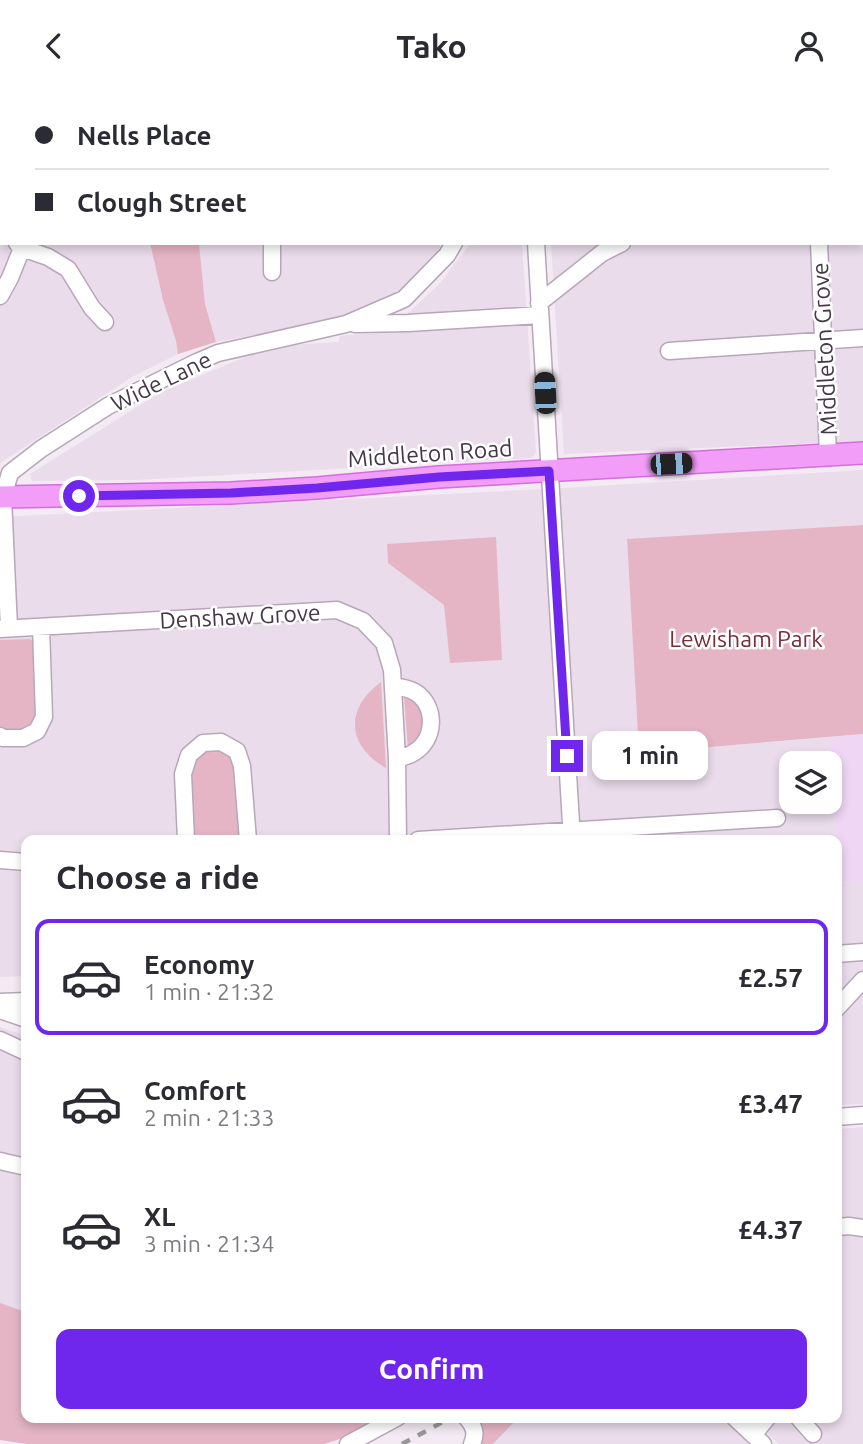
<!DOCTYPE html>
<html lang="en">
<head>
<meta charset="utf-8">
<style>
  :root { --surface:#fff; --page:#f2f2f3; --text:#2b2b33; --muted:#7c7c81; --line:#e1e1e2; --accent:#7027ed }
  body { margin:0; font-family:Ubuntu,sans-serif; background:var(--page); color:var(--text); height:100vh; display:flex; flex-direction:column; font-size:26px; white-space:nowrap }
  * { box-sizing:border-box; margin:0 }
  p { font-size:23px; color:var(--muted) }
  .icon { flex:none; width:38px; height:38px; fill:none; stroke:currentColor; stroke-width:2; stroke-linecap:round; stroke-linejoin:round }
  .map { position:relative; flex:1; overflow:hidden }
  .drawer { position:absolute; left:21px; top:744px; width:821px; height:588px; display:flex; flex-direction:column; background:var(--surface); border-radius:14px; box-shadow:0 4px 10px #0003 }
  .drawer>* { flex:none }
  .top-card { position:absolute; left:0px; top:0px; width:864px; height:154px; box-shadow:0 4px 10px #0003; display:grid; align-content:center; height:154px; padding:0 35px; background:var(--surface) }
  .fabs { position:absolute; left:779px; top:660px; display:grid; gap:14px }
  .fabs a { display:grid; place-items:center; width:63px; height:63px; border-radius:14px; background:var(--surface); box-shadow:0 4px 10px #0003; font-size:35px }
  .end { position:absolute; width:32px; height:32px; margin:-16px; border:9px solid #7027ed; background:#fff; box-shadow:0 0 0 4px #fff }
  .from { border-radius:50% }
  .bubble { position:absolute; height:49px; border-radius:14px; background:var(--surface); box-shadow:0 4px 10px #0003; font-size:23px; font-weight:700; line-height:49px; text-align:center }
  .car { position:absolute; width:21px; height:42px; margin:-21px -10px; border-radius:9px; box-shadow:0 0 5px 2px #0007; background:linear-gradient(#222 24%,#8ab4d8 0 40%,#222 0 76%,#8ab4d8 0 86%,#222 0) }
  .top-card b { display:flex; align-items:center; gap:24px; height:66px; font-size:26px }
  .top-card b+b { border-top:2px solid var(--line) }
  .top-card i { width:18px; height:18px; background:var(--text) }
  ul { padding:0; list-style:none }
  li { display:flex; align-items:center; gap:21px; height:116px; margin:0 14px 10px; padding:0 21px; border:4px solid transparent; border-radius:14px }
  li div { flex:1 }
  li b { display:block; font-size:26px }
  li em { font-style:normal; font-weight:700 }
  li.current { border-color:var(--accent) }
  li>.icon { width:63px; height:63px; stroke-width:1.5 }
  h2 { padding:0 35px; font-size:32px; line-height:84px }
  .button { display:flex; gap:14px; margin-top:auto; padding:14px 35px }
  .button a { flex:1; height:80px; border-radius:14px; background:var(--accent); color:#fff; font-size:28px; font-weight:700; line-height:80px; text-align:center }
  header { display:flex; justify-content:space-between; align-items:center; height:91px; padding:0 35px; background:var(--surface); font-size:32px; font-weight:700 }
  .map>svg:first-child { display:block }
  .residential { fill:#eadceb; fill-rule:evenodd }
  .commercial { fill:#eed6f4 }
  .green { fill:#e5b5c5 }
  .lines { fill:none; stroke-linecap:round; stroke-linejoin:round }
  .minor-casing { stroke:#b7a7b9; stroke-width:19 }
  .major-casing { stroke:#d46edd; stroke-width:24 }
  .minor { stroke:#fff; stroke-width:16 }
  .major { stroke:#f29ef8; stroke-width:21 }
  .rail { stroke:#989898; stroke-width:4.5; stroke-dasharray:9 9; stroke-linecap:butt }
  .route { stroke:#7027ed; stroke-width:9 }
  .labels { text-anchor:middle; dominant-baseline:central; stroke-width:5; stroke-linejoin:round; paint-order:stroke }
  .street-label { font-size:23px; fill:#453847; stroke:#fff }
  .park-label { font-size:23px; fill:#762e3a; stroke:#fff }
</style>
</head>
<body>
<header><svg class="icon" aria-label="back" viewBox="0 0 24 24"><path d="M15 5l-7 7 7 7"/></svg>Tako<svg class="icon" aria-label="person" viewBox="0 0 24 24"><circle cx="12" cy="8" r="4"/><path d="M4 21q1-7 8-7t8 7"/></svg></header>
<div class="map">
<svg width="863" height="1353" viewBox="0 0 863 1353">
  <rect width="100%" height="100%" fill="#f3eaf4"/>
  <path class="residential" d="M0 0H126V2H2V152H150L163 209 176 250 178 263 132 286 0 372Z
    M186 0H562L563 2H186Z
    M670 0H863V350L564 363 551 152H863V2H665Z
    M199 152H443L430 171 405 197 385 210 341 225 308 234 216 251 205 213Z
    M471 152H522L536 361 534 365 530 367 136 389 32 390 30 383 161 301 257 261 289 254 339 251 340 245 408 239V222L440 192Z
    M863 379V434L627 449 639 662 830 646 836 749H26V885L0 886V426L563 397ZM791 672H830V710H791Z
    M836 766 838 792 863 790V1013L837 1014Z
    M0 936 26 945V1221L0 1212Z
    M863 1036V1353H779L750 1327 836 1326 837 1038Z
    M518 1326 720 1327 750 1353H493Z"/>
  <path class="commercial" d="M863 643V790L838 792 830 646Z"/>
  <path class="green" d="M150 152H199L205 213 216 251 178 263 176 250 163 209Z
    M863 434V643L639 662 627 448Z
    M496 446 502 569 450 572 444 514 388 472 387 453Z
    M30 548 35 552 38 622C31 638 16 644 0 637V549Z
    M381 591 386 677C347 655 344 618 381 591Z
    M404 604C419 612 431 630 419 646 416 651 411 655 408 659Z
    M203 652 237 660 248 749H186L189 664Z
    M0 1212 26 1221V1326L376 1327 340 1348 324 1353H27L0 1349Z
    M474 1327H518L493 1353H482C483 1343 480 1334 474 1327Z"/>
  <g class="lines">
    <g class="minor-casing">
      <path id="minor" d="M281 0 293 2
        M403 1 406 0
        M304 2 305 0
        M646 2 651 0
        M0 14 2 15
        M863 57V58
        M0 139 2 140
        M17 152 22 157 48 166 68 178 92 217 105 231
        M272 152V181
        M536 152 572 749
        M819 152 828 364
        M0 205 10 187 22 157
        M539 212 602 162 622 152
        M355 233 408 232 540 224
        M669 260 863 247
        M9 537 3 406 10 382 41 358 108 315 197 271 218 262 346 233 404 208 447 164 454 152
        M0 538 337 519 363 530 384 552 392 579 397 668 398 749
        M393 595C400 596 408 597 415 601 437 615 436 649 413 662 409 665 403 666 397 668
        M0 645 3 647H23L37 640 44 626 41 536
        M186 749 183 683 189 664 203 652 221 651 237 660 242 675 248 749
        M418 749 777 727
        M0 769 26 771
        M836 863 863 861
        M0 911 26 910
        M836 918 863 889
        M0 919 26 928
        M0 949 26 961
        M836 1026 863 1024
        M0 1070 26 1076
        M836 1136 849 1135 863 1137
        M466 1326C474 1335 477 1342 472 1353
        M734 1326 763 1353
        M798 1326 813 1343
        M753 1344 768 1326
        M348 1353 398 1326"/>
    </g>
    <g class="major-casing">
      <path id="major" d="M0 406 231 402 317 397 439 386 863 362"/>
    </g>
    <use href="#minor" class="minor"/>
    <use href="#major" class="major"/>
    <path class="rail" d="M402 1353 452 1326"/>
  </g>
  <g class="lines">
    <path class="route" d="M79 405 231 402 317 397 439 386 549 380 567 665"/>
  </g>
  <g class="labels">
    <g class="street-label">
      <text transform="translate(824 258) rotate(-93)">Middleton Grove</text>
      <text transform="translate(161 290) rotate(-26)">Wide Lane</text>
      <text transform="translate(430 362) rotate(-4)">Middleton Road</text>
      <text transform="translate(240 525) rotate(-3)">Denshaw Grove</text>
    </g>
    <g class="park-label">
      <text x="746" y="547">Lewisham Park</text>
    </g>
  </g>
</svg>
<div class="fabs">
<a><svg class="icon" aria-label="layers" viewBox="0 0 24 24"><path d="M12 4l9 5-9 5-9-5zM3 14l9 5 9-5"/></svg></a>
</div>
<i class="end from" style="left:79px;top:405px"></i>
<i class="end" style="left:567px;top:665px"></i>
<div class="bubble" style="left:592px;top:640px;width:116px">1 min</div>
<i class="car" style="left:545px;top:302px;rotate:357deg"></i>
<i class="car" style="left:671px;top:373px;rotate:87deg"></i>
<div class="top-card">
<b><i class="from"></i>Nells Place</b>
<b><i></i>Clough Street</b>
</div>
<section class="drawer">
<h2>Choose a ride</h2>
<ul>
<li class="current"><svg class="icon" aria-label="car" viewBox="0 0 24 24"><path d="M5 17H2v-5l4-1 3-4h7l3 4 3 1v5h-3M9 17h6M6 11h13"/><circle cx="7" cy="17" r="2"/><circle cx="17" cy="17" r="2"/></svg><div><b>Economy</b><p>1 min · 21:32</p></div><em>£2.57</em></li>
<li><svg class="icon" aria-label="car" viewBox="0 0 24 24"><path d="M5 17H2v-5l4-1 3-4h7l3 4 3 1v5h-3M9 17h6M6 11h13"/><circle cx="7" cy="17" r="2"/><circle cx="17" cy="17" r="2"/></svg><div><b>Comfort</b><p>2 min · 21:33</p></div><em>£3.47</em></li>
<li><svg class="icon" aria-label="car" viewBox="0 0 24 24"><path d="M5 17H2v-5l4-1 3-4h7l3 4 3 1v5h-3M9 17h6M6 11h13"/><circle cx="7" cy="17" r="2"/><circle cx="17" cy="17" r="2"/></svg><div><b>XL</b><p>3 min · 21:34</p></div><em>£4.37</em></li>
</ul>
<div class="button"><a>Confirm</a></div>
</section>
</div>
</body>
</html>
